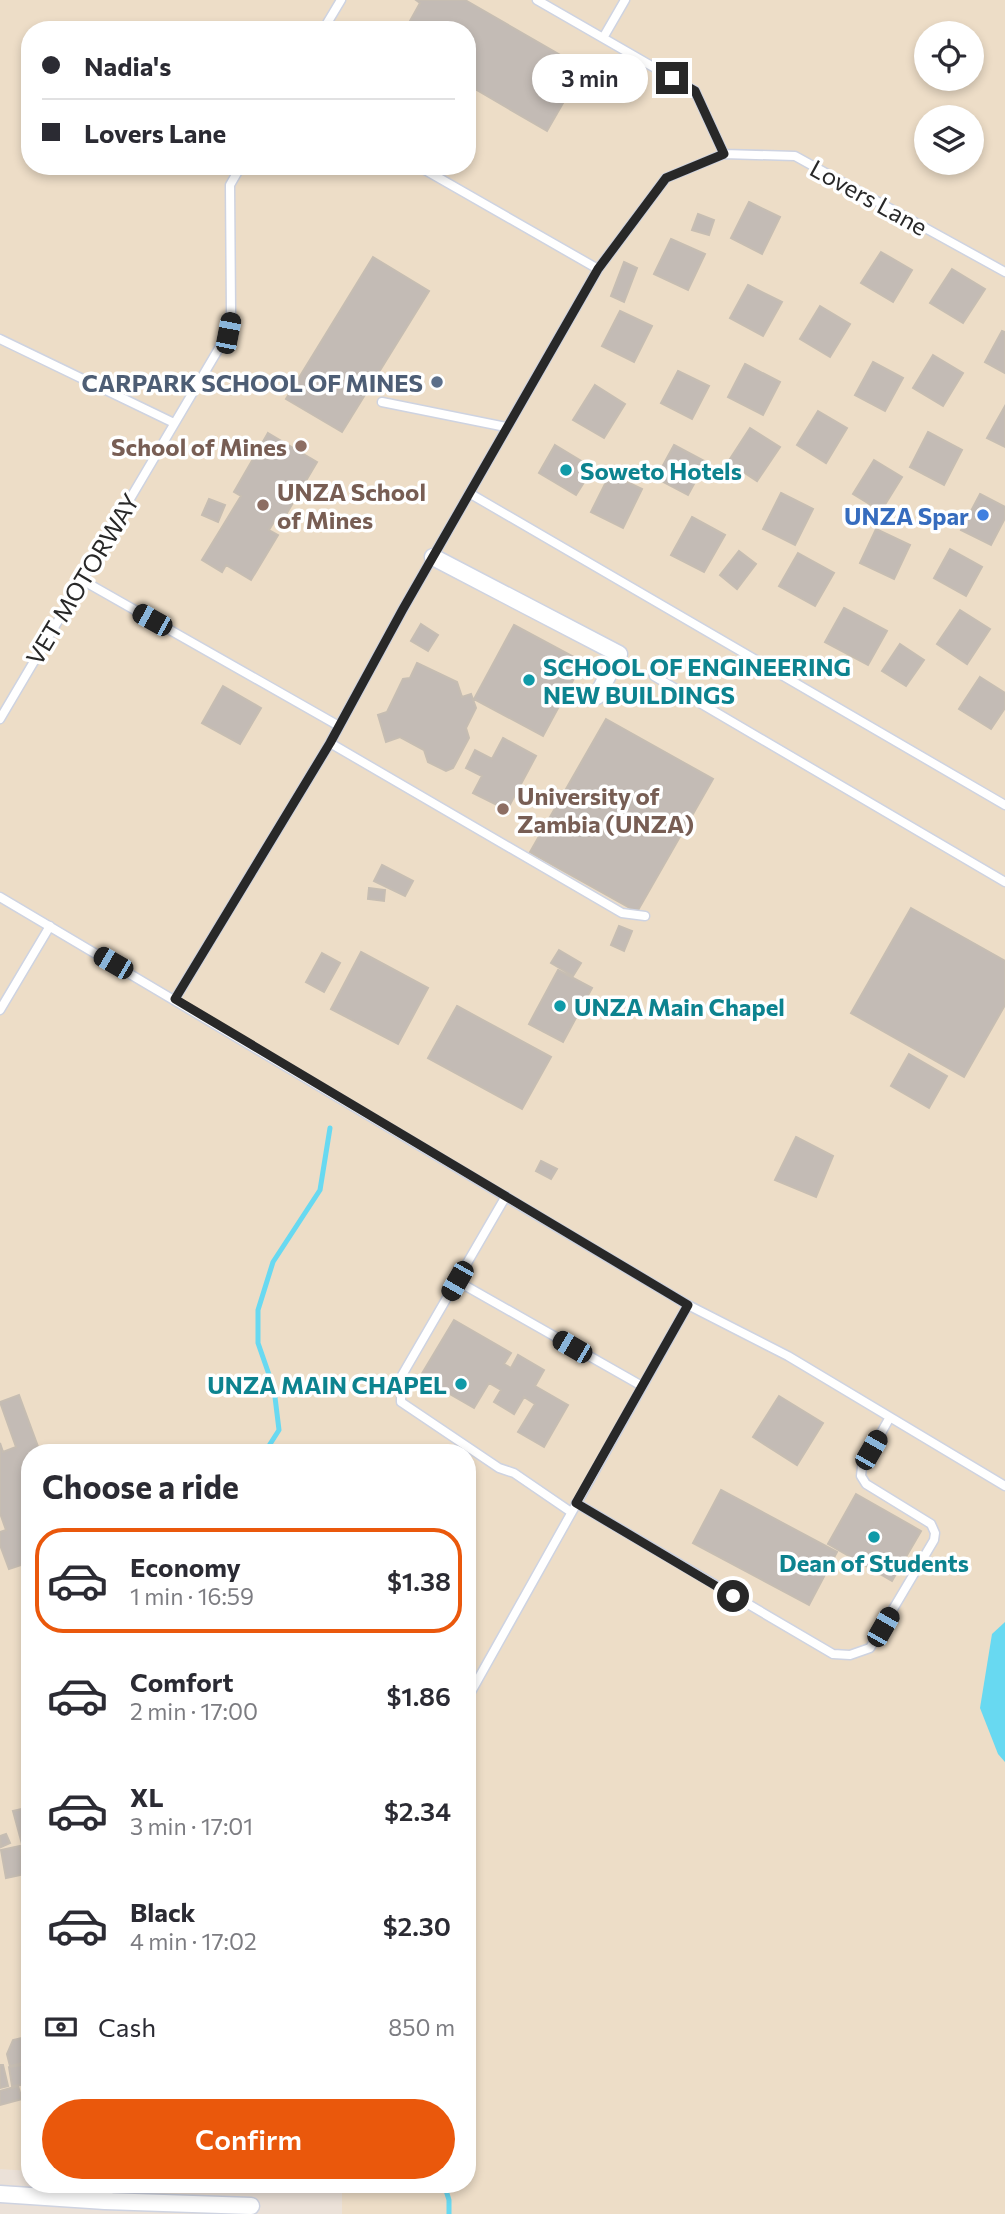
<!DOCTYPE html>
<html lang="en">
<head>
<meta charset="utf-8">
<style>
  :root { --surface:#fff; --page:#f2f2f3; --text:#2b2b33; --muted:#7c7c81; --line:#e1e1e2; --accent:#ea580c }
  body { margin:0; font-family:Commissioner,sans-serif; background:var(--page); color:var(--text); height:100vh; display:flex; flex-direction:column; font-size:26px; white-space:nowrap }
  * { box-sizing:border-box; margin:0 }
  p { font-size:23px; color:var(--muted) }
  .icon { flex:none; width:38px; height:38px; fill:none; stroke:currentColor; stroke-width:2; stroke-linecap:round; stroke-linejoin:round }
  .map { position:relative; flex:1; overflow:hidden }
  .side { position:absolute; left:21px; top:1444px; width:455px; height:749px; display:flex; flex-direction:column; background:var(--surface); border-radius:28px; box-shadow:0 4px 10px #0003 }
  .side>* { flex:none }
  .banner { position:absolute; left:21px; top:21px; width:455px; height:154px; border-radius:28px; box-shadow:0 4px 10px #0003; display:grid; align-content:center; height:154px; padding:0 21px; background:var(--surface) }
  .fabs { position:absolute; left:914px; top:21px; display:grid; gap:14px }
  .fabs a { display:grid; place-items:center; width:70px; height:70px; border-radius:50%; background:var(--surface); box-shadow:0 4px 10px #0003; font-size:35px }
  .end { position:absolute; width:32px; height:32px; margin:-16px; border:9px solid #282828; background:#fff; box-shadow:0 0 0 4px #fff }
  .from { border-radius:50% }
  .bubble { position:absolute; height:49px; border-radius:24px; background:var(--surface); box-shadow:0 4px 10px #0003; font-size:23px; font-weight:600; line-height:49px; text-align:center }
  .car { position:absolute; width:21px; height:42px; margin:-21px -10px; border-radius:9px; box-shadow:0 0 5px 2px #0007; background:linear-gradient(#222 24%,#8ab4d8 0 40%,#222 0 76%,#8ab4d8 0 86%,#222 0) }
  .banner b { display:flex; align-items:center; gap:24px; height:66px; font-size:26px }
  .banner b+b { border-top:2px solid var(--line) }
  .banner i { width:18px; height:18px; background:var(--text) }
  ul { padding:0; list-style:none }
  li { display:flex; align-items:center; gap:21px; height:105px; margin:0 14px 10px; padding:0 7px; border:4px solid transparent; border-radius:28px }
  li div { flex:1 }
  li b { display:block; font-size:26px }
  li em { font-style:normal; font-weight:600 }
  li.selected { border-color:var(--accent) }
  li>.icon { width:63px; height:63px; stroke-width:1.5 }
  h2 { padding:0 21px; font-size:32px; line-height:84px }
  .pay { display:flex; align-items:center; gap:18px; height:77px; padding:0 21px; font-size:26px }
  .pay p { margin-inline-start:auto }
  .cta { display:flex; gap:14px; margin-top:auto; padding:14px 21px }
  .cta a { flex:1; height:80px; border-radius:42px; background:var(--accent); color:#fff; font-size:28px; font-weight:600; line-height:80px; text-align:center }
  .map>svg:first-child { display:block }
  .education { fill:#edddc7; fill-rule:evenodd }
  .water { fill:#68d9f1 }
  .lines { fill:none; stroke-linecap:round; stroke-linejoin:round }
  .stream { stroke:#68d9f1; stroke-width:5 }
  .building { fill:#c3bbb5; stroke:#c6bdb2; stroke-width:2 }
  .service-casing { stroke:#ced3e1; stroke-width:11 }
  .minor-casing { stroke:#ced3e1; stroke-width:19 }
  .service { stroke:#fff; stroke-width:8 }
  .minor { stroke:#fff; stroke-width:16 }
  .route { stroke:#282828; stroke-width:9 }
  .service-dot { fill:#5c6f8a; stroke:#fff; stroke-width:2.5 }
  .education-dot { fill:#8d6e63; stroke:#fff; stroke-width:2.5 }
  .culture-dot { fill:#0f9aa8; stroke:#fff; stroke-width:2.5 }
  .shop-dot { fill:#3f7fe0; stroke:#fff; stroke-width:2.5 }
  .labels { text-anchor:middle; dominant-baseline:central; stroke-width:7; stroke-linejoin:round; paint-order:stroke }
  .street-label { font-size:24px; fill:#282828; stroke:#fff }
  .service-label { font-size:24px; font-weight:bold; fill:#4e5e75; stroke:#fff; text-anchor:end }
  .education-label { font-size:24px; font-weight:bold; fill:#785e54; stroke:#fff; text-anchor:start }
  .culture-label { font-size:24px; font-weight:bold; fill:#0d838f; stroke:#fff; text-anchor:start }
  .shop-label { font-size:24px; font-weight:bold; fill:#366cbe; stroke:#fff; text-anchor:end }
</style>
</head>
<body>
<div class="map">
<svg width="1005" height="2214" viewBox="0 0 1005 2214">
  <rect width="100%" height="100%" fill="#ebe1d8"/>
  <path class="education" d="M0 0H1005V2214H342V2186L283 2184H467V1452H30V2171L0 2169ZM30 30H467V166H30ZM926 33H971V79H926ZM926 117H971V163H926Z"/>
  <path class="water" d="M1005 1622V1762L998 1754 980 1708 992 1634Z"/>
  <g class="lines">
    <path class="stream" d="M265 1452 279 1430 274 1389 258 1343V1310L273 1262 320 1190 330 1128
      M444 2184 449 2200V2214"/>
  </g>
  <path class="building" d="M416 0H465L583 68 547 131 475 89 467 103V30H405L420 3Z
    M749 202 780 217 762 254 731 238Z
    M698 214 714 220 709 235 692 230Z
    M671 239 705 254 688 290 654 274Z
    M881 252 912 270 893 302 861 283Z
    M373 257 429 291 342 432 286 399Z
    M624 262 637 268 624 302 611 296Z
    M952 269 985 289 963 323 930 303Z
    M748 285 782 302 763 336 730 318Z
    M820 306 850 324 830 357 800 339Z
    M620 311 652 326 634 362 602 346Z
    M1002 331 1005 332V373L985 362Z
    M933 355 963 373 943 406 913 388Z
    M873 362 903 378 885 411 855 395Z
    M745 364 780 382 763 415 728 397Z
    M678 371 709 386 692 419 661 403Z
    M595 385 625 404 604 438 573 420Z
    M1005 406V447L987 438Z
    M818 411 847 428 826 463 797 445Z
    M750 428 780 447 757 481 728 462Z
    M928 432 962 450 944 485 910 467Z
    M268 433 317 462 284 518 278 515 269 530 278 535 251 580 226 565 222 572 202 560 241 496 234 492Z
    M555 445 593 468 576 495 539 473Z
    M674 445 706 462 688 495 656 478Z
    M874 460 902 477 881 511 853 494Z
    M610 474 642 489 623 528 591 512Z
    M781 493 813 509 795 545 763 529Z
    M980 494 1005 507V518L991 545 961 530Z
    M209 499 225 505 218 522 202 515Z
    M692 517 725 535 704 572 671 555Z
    M876 529 910 545 894 579 860 563Z
    M950 549 982 567 966 596 934 578Z
    M739 551 756 564 737 589 720 575Z
    M798 553 834 573 815 606 779 586Z
    M844 608 887 631 868 665 825 642Z
    M960 610 990 629 967 664 937 644Z
    M421 624 438 635 428 651 411 641Z
    M514 625 583 662 543 736 474 699Z
    M900 644 924 660 906 686 882 671Z
    M417 663 457 682 462 697 471 694 476 708 466 728 469 738 453 768 446 771 428 762 424 750 400 737 386 742 378 715 387 712 403 679 410 678Z
    M980 677 1005 693V708L991 729 959 709Z
    M223 686 261 708 240 744 202 723Z
    M606 719 713 779 637 912 530 852Z
    M503 738 536 756 507 810 473 793 482 776 466 768 475 750 492 759Z
    M382 865 413 881 405 896 374 881Z
    M369 888 385 890 384 901 368 899Z
    M911 908 1005 961V1005L964 1077 851 1013Z
    M619 926 632 931 624 951 611 945Z
    M559 950 581 963 573 976 551 963Z
    M361 952 428 988 398 1044 331 1009Z
    M322 953 340 963 324 992 306 982Z
    M558 970 592 988 563 1042 529 1024Z
    M457 1006 551 1057 522 1109 428 1058Z
    M909 1054 947 1076 929 1108 891 1086Z
    M796 1137 833 1156 816 1197 775 1180Z
    M541 1161 557 1169 551 1179 536 1171Z
    M454 1320 511 1353 504 1364 511 1368 518 1355 544 1370 535 1386 568 1405 544 1447 518 1432 535 1404 524 1397 514 1414 494 1402 501 1390 489 1383 474 1408 420 1377Z
    M19 1395 40 1452H30V1562L9 1569 0 1545V1532L6 1530 0 1513V1443L3 1452 16 1447 0 1402Z
    M779 1396 823 1423 797 1465 753 1437Z
    M721 1490 837 1552 809 1605 693 1543Z
    M856 1494 921 1531 892 1581 828 1544Z
    M30 1807V1842L22 1844 13 1811Z
    M6 1834 10 1843 1 1847 0 1836Z
    M20 1846 25 1874 6 1878 1 1850Z
    M30 1847V1864L28 1865 25 1848Z
    M22 2038 28 2062 10 2066 7 2054 13 2040Z
    M28 2064 30 2084 12 2086 9 2067Z
    M0 2065H3L8 2086 0 2088Z
    M18 2086 22 2099 0 2105V2091Z"/>
  <g class="lines">
    <g class="service-casing">
      <path id="service" d="M537 0 695 91 724 154 795 156 1005 272
        M323 30 341 0
        M603 38 625 0
        M418 166 598 269
        M0 339 174 423
        M382 402 506 427
        M469 493 1005 805
        M82 580 339 726
        M654 676 1005 882
        M0 719 228 333 231 312 230 185 241 166
        M330 743 622 913 645 916
        M0 897 688 1305 788 1356 1005 1486
        M175 999 330 743 403 609 598 269 666 178 724 154
        M0 1010 50 926
        M506 1196 401 1377V1402L499 1468 514 1473 571 1512
        M457 1281 642 1386
        M576 1503 833 1654 850 1655 870 1648 934 1540 935 1533 931 1524 866 1484 861 1476 862 1467 890 1417
        M467 1699 688 1305
        M105 2201 112 2184"/>
    </g>
    <g class="minor-casing">
      <path id="minor" d="M433 557 619 654 597 696
        M0 2194 105 2201 251 2206"/>
    </g>
    <use href="#service" class="service"/>
    <use href="#minor" class="minor"/>
  </g>
  <g class="lines">
    <path class="route" d="M672 78 695 91 724 154 666 178 598 269 403 609 330 743 175 999 688 1305 576 1503 733 1596"/>
  </g>
  <circle class="service-dot" cx="437" cy="382" r="7"/>
  <g class="education-dot">
    <circle cx="301" cy="446" r="7"/>
    <circle cx="263" cy="505" r="7"/>
    <circle cx="503" cy="809" r="7"/>
  </g>
  <g class="culture-dot">
    <circle cx="566" cy="470" r="7"/>
    <circle cx="529" cy="680" r="7"/>
    <circle cx="560" cy="1006" r="7"/>
    <circle cx="461" cy="1384" r="7"/>
    <circle cx="874" cy="1537" r="7"/>
  </g>
  <circle class="shop-dot" cx="983" cy="515" r="7"/>
  <g class="labels">
    <g class="street-label">
      <text transform="translate(869 197) rotate(29)">Lovers Lane</text>
      <text transform="translate(82 579) rotate(-59)">VET MOTORWAY</text>
    </g>
    <g class="service-label">
      <text x="423" y="382">CARPARK SCHOOL OF MINES</text>
    </g>
    <g class="education-label">
      <text x="287" y="446" text-anchor="end">School of Mines</text>
      <text x="277" y="491">UNZA School<tspan x="277" dy="28">of Mines</tspan></text>
      <text x="517" y="795">University of<tspan x="517" dy="28">Zambia (UNZA)</tspan></text>
    </g>
    <g class="culture-label">
      <text x="580" y="470">Soweto Hotels</text>
      <text x="543" y="666">SCHOOL OF ENGINEERING<tspan x="543" dy="28">NEW BUILDINGS</tspan></text>
      <text x="574" y="1006">UNZA Main Chapel</text>
      <text x="447" y="1384" text-anchor="end">UNZA MAIN CHAPEL</text>
      <text x="874" y="1562" text-anchor="middle">Dean of Students</text>
    </g>
    <g class="shop-label">
      <text x="969" y="515">UNZA Spar</text>
    </g>
  </g>
</svg>
<div class="fabs">
<a><svg class="icon" aria-label="locate" viewBox="0 0 24 24"><circle cx="12" cy="12" r="6"/><path d="M12 2v4M12 18v4M2 12h4M18 12h4"/></svg></a>
<a><svg class="icon" aria-label="layers" viewBox="0 0 24 24"><path d="M12 4l9 5-9 5-9-5zM3 14l9 5 9-5"/></svg></a>
</div>
<i class="end from" style="left:733px;top:1596px"></i>
<i class="end" style="left:672px;top:78px"></i>
<div class="bubble" style="left:532px;top:54px;width:116px">3 min</div>
<i class="car" style="left:228px;top:333px;rotate:11deg"></i>
<i class="car" style="left:152px;top:620px;rotate:299deg"></i>
<i class="car" style="left:113px;top:963px;rotate:300deg"></i>
<i class="car" style="left:457px;top:1281px;rotate:210deg"></i>
<i class="car" style="left:572px;top:1347px;rotate:300deg"></i>
<i class="car" style="left:871px;top:1450px;rotate:30deg"></i>
<i class="car" style="left:883px;top:1627px;rotate:30deg"></i>
<div class="banner">
<b><i class="from"></i>Nadia's</b>
<b><i></i>Lovers Lane</b>
</div>
<section class="side">
<h2>Choose a ride</h2>
<ul>
<li class="selected"><svg class="icon" aria-label="car" viewBox="0 0 24 24"><path d="M5 17H2v-5l4-1 3-4h7l3 4 3 1v5h-3M9 17h6M6 11h13"/><circle cx="7" cy="17" r="2"/><circle cx="17" cy="17" r="2"/></svg><div><b>Economy</b><p>1 min · 16:59</p></div><em>$1.38</em></li>
<li><svg class="icon" aria-label="car" viewBox="0 0 24 24"><path d="M5 17H2v-5l4-1 3-4h7l3 4 3 1v5h-3M9 17h6M6 11h13"/><circle cx="7" cy="17" r="2"/><circle cx="17" cy="17" r="2"/></svg><div><b>Comfort</b><p>2 min · 17:00</p></div><em>$1.86</em></li>
<li><svg class="icon" aria-label="car" viewBox="0 0 24 24"><path d="M5 17H2v-5l4-1 3-4h7l3 4 3 1v5h-3M9 17h6M6 11h13"/><circle cx="7" cy="17" r="2"/><circle cx="17" cy="17" r="2"/></svg><div><b>XL</b><p>3 min · 17:01</p></div><em>$2.34</em></li>
<li><svg class="icon" aria-label="car" viewBox="0 0 24 24"><path d="M5 17H2v-5l4-1 3-4h7l3 4 3 1v5h-3M9 17h6M6 11h13"/><circle cx="7" cy="17" r="2"/><circle cx="17" cy="17" r="2"/></svg><div><b>Black</b><p>4 min · 17:02</p></div><em>$2.30</em></li>
</ul>
<div class="pay"><svg class="icon" aria-label="cash" viewBox="0 0 24 24"><path d="M3 7h18v10H3z"/><circle cx="12" cy="12" r="2"/></svg>Cash<p>850 m</p></div>
<div class="cta"><a>Confirm</a></div>
</section>
</div>
</body>
</html>
